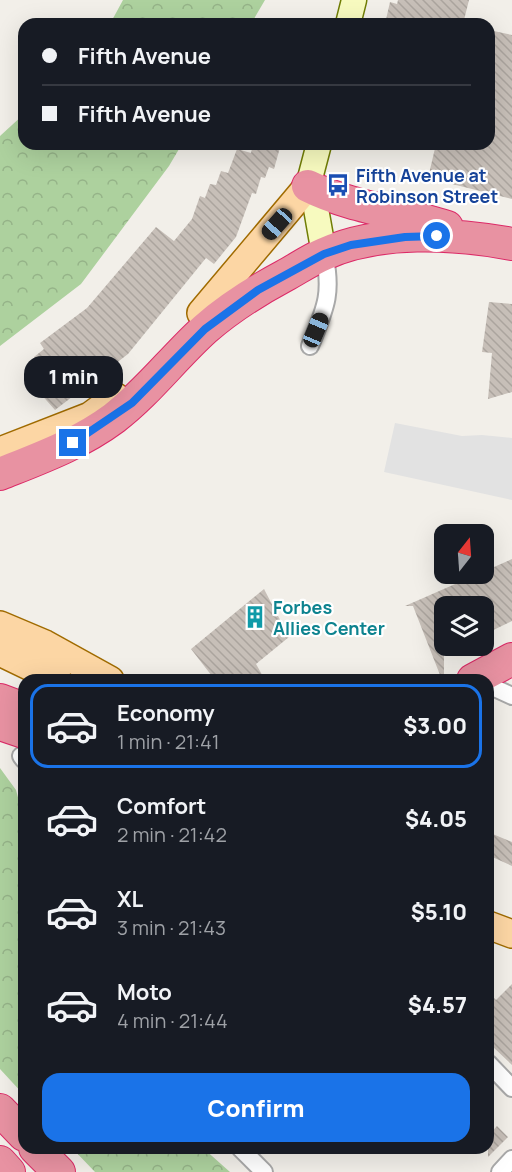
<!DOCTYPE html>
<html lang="en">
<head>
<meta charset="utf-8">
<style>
  :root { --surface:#171b24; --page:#20242c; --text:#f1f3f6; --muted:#9ea1a6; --line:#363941; --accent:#1a73e8 }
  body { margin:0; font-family:Manrope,sans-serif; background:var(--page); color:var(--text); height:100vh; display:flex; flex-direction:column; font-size:22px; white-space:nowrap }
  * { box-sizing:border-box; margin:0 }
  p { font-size:20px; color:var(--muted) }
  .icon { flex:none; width:33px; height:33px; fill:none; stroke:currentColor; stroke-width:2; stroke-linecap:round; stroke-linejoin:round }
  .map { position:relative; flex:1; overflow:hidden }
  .panel { position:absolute; left:18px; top:674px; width:476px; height:480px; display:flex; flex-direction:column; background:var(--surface); border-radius:18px; box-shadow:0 6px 24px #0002 }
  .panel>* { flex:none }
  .top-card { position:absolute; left:18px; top:18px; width:477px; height:132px; border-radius:18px; box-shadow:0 6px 24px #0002; display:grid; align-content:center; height:132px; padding:0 24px; background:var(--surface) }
  .needle { width:39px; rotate:17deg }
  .controls { position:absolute; left:434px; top:524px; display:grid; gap:12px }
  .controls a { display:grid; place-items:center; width:60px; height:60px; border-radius:12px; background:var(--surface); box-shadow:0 6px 24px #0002; font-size:30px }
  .end { position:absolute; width:27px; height:27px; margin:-14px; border:8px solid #1a73e8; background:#fff; box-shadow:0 0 0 3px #fff }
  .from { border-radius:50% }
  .bubble { position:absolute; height:42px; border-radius:18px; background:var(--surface); box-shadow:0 6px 24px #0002; font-size:20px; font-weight:800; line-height:42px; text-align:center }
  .car { position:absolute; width:18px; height:36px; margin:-18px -9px; border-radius:8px; box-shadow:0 0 4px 2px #0007; background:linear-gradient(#222 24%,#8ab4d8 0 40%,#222 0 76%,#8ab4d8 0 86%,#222 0) }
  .top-card b { display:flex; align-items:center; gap:21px; height:57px; font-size:22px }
  .top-card b+b { border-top:2px solid var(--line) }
  .top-card i { width:15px; height:15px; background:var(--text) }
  ul { padding:10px 0 0; list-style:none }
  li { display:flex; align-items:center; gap:18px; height:84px; margin:0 12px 9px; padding:0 12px; border:3px solid transparent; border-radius:18px }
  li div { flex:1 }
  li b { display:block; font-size:22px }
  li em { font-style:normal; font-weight:800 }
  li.active { border-color:var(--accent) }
  li>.icon { width:54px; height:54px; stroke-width:1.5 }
  .action { display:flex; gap:12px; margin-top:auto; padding:12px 24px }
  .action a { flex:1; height:69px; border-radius:18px; background:var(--accent); color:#fff; font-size:24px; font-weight:800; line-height:69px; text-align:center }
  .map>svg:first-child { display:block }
  .forest { fill:url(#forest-crowns) }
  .parking { fill:#e2e2e2 }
  .building { fill:url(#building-back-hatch) }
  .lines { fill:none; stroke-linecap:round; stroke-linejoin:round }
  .street-casing { stroke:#a9a9a9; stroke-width:20 }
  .secondary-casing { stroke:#707d05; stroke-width:27 }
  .primary-casing { stroke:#a06b00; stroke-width:30 }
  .highway-casing { stroke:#dc2a67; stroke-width:34 }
  .street { stroke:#fff; stroke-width:16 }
  .secondary { stroke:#f7fabf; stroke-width:24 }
  .primary { stroke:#fcd6a4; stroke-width:27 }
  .highway { stroke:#e892a2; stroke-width:32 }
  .route { stroke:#1a73e8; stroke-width:8 }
  .labels { text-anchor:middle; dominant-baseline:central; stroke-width:4.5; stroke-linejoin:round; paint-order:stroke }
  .transit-label { font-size:18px; font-weight:bold; fill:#164399; stroke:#fff; text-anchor:start }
  .culture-label { font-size:18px; font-weight:bold; fill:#0d838f; stroke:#fff; text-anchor:start }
</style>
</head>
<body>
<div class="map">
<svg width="512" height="1172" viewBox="0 0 512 1172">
  <defs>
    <pattern id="forest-crowns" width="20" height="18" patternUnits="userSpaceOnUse" patternTransform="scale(1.5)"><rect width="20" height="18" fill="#add19e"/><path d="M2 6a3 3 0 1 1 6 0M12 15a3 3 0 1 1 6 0" fill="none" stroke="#95b388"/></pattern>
    <pattern id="building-back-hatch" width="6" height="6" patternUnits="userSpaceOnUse" patternTransform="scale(1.5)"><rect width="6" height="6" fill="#c7bfb8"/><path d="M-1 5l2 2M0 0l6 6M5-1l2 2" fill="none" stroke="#aba49e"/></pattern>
  </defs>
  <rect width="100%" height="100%" fill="#f2efe9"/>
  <path class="forest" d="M123 0H265L251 24H110Z
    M24 114V144H182L169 166 81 284 0 346V136Z
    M0 768 16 790 24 820V1095L0 1069Z
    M72 1148H203L230 1172H95Z"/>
  <path class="parking" d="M395 423 462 436 482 435 512 438V500L384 472Z"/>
  <path class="building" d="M398 0H469L463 24H385L390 2 397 4Z
    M489 30 512 35V199L428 178 436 144H489Z
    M253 144H281L274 169 269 167 265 178 261 177 256 194 252 193 236 237 214 264 206 258 128 354 55 410 39 392 53 381 34 357 44 349 40 343 87 308 156 227 174 241 192 219 200 196 205 198 210 184 216 185 221 171 228 173 237 149 251 153Z
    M489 302 512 304V392L488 399 492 353 482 352Z
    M512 559V621L483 635V606H444V680H442L413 606H405Z
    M264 589 289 637 256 664 265 680H215L191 649Z
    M488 832 512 842V866L488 855Z
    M512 984V1065L492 1046 494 1025 488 1018V992L496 1000Z
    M497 1126 508 1137 488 1157V1136Z"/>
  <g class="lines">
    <g class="street-casing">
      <path id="street" d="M310 346C325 309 333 294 324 254
        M488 685 512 696
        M21 756 24 760
        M488 1063 512 1088
        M240 1148 264 1172
        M500 1172 512 1159"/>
    </g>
    <g class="secondary-casing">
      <path id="secondary" d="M348 24 354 0
        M319 144 308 186 315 203 324 254"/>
    </g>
    <g class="primary-casing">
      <path id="primary" d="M201 313 308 186
        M0 451 90 416 116 397
        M0 625 45 644 110 680
        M0 652 58 680
        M488 925 512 934"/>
    </g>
    <g class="highway-casing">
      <path id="highway" d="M308 186C352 208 401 212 447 227
        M0 474C40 458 79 444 114 418 148 392 173 358 205 329 229 308 256 291 284 276 297 269 310 260 324 254 379 229 454 233 512 244
        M473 680 512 659
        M0 700 24 709
        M0 724 24 732
        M0 1110 24 1135
        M35 1148 59 1172
        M0 1162 9 1172"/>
    </g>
    <use href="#street" class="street"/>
    <use href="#secondary" class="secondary"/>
    <use href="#primary" class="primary"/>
    <use href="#highway" class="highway"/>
  </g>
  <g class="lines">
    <path class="route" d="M73 443 132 403 205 329 258 290 324 254 351 245 405 237 437 236"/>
  </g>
  <defs>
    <g id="bus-bare" transform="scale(1.8)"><path d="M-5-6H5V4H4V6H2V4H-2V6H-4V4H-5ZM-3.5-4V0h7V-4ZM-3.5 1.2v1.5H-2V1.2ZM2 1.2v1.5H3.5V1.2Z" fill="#1a4fb4" stroke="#fff" stroke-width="2.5" paint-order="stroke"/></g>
    <g id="building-bare" transform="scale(1.8)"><path d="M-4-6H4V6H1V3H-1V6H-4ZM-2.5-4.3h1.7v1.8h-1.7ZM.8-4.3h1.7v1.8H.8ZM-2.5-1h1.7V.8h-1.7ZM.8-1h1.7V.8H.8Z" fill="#0f9aa8" stroke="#fff" stroke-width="2.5" paint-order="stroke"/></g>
  </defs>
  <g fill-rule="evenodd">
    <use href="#bus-bare" x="338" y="185"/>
    <use href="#building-bare" x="255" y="617"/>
  </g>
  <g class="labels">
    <g class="transit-label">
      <text x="356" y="175">Fifth Avenue at<tspan x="356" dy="21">Robinson Street</tspan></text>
    </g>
    <g class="culture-label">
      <text x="273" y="607">Forbes<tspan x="273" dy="21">Allies Center</tspan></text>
    </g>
  </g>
</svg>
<div class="controls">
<a><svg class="needle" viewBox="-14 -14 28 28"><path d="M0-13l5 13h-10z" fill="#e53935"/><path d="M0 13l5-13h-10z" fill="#9ea1a6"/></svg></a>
<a><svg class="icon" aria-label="layers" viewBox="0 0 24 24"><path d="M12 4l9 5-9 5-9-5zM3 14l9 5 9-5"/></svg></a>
</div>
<i class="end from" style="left:437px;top:236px"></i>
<i class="end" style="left:73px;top:443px"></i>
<div class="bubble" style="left:24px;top:356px;width:99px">1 min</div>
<i class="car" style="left:277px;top:224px;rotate:222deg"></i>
<i class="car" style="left:316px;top:330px;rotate:23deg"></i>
<div class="top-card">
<b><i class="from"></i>Fifth Avenue</b>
<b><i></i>Fifth Avenue</b>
</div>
<section class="panel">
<ul>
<li class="active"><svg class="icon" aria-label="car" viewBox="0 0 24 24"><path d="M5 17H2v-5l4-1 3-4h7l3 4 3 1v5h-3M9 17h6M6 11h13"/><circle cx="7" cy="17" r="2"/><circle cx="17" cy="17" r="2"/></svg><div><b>Economy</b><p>1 min · 21:41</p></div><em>$3.00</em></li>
<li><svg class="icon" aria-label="car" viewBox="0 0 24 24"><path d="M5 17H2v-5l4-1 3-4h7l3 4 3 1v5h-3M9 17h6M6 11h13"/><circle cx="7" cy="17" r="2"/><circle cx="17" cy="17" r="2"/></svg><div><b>Comfort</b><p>2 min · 21:42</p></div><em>$4.05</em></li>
<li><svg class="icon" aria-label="car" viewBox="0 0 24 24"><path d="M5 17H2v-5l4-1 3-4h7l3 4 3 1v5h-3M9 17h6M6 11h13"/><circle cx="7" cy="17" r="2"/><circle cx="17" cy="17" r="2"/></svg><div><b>XL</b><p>3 min · 21:43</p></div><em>$5.10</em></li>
<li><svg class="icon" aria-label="car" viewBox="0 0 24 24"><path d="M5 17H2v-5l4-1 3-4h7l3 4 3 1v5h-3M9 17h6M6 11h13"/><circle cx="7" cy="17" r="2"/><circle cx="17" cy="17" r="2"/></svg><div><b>Moto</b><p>4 min · 21:44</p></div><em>$4.57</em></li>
</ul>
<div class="action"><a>Confirm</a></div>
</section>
</div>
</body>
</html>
